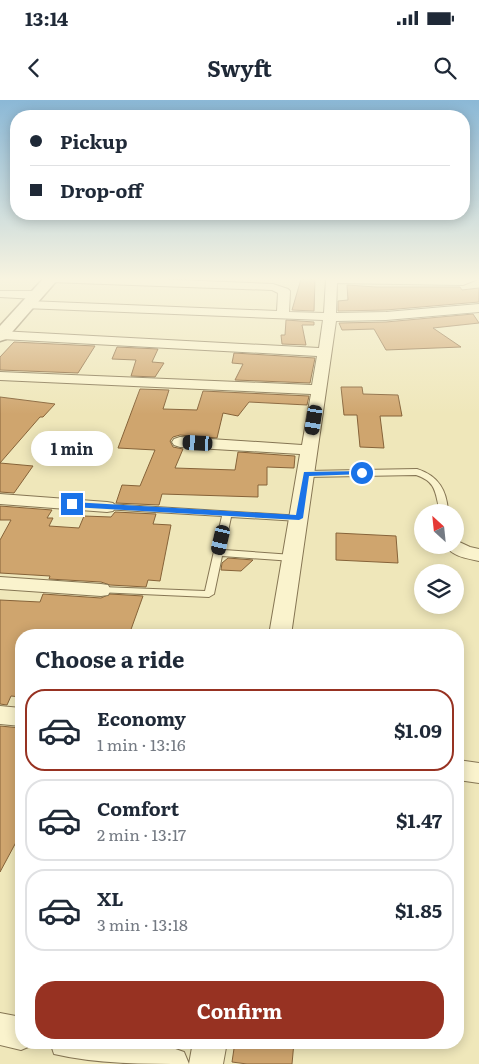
<!DOCTYPE html>
<html lang="en">
<head>
<meta charset="utf-8">
<style>
  :root { --surface:#fff; --page:#f2f2f3; --text:#1f2937; --muted:#747a83; --line:#e0e1e3; --accent:#973222 }
  body { margin:0; font-family:Literata,serif; background:var(--page); color:var(--text); height:100vh; display:flex; flex-direction:column; font-size:19px; white-space:nowrap }
  * { box-sizing:border-box; margin:0 }
  p { font-size:16px; color:var(--muted) }
  .icon { flex:none; width:28px; height:28px; fill:none; stroke:currentColor; stroke-width:2; stroke-linecap:round; stroke-linejoin:round }
  .map { position:relative; flex:1; overflow:hidden }
  .drawer { position:absolute; left:15px; top:529px; width:449px; height:420px; display:flex; flex-direction:column; background:var(--surface); border-radius:20px; box-shadow:0 2px 12px #0003 }
  .drawer>* { flex:none }
  .hud { position:absolute; left:10px; top:10px; width:460px; height:110px; border-radius:20px; box-shadow:0 2px 12px #0003; display:grid; align-content:center; height:110px; padding:0 20px; background:var(--surface) }
  .needle { width:32px; rotate:333deg }
  .fabs { position:absolute; left:414px; top:404px; display:grid; gap:10px }
  .fabs a { display:grid; place-items:center; width:50px; height:50px; border-radius:50%; background:var(--surface); box-shadow:0 2px 12px #0003; font-size:25px }
  .end { position:absolute; width:22px; height:22px; margin:-11px; border:6px solid #1a73e8; background:#fff; box-shadow:0 0 0 2px #fff }
  .from { border-radius:50% }
  .bubble { position:absolute; height:35px; border-radius:18px; background:var(--surface); box-shadow:0 2px 12px #0003; font-size:16px; font-weight:700; line-height:35px; text-align:center }
  .car { position:absolute; width:15px; height:30px; margin:-15px -8px; border-radius:6px; box-shadow:0 0 4px 1px #0007; background:linear-gradient(#222 24%,#8ab4d8 0 40%,#222 0 76%,#8ab4d8 0 86%,#222 0) }
  .hud b { display:flex; align-items:center; gap:18px; height:48px; font-size:19px }
  .hud b+b { border-top:1px solid var(--line) }
  .hud i { width:12px; height:12px; background:var(--text) }
  ul { padding:0; list-style:none }
  li { display:flex; align-items:center; gap:15px; height:82px; margin:0 10px 8px; padding:0 10px; border:2px solid var(--line); border-radius:20px }
  li div { flex:1 }
  li b { display:block; font-size:19px }
  li em { font-style:normal; font-weight:700 }
  li.on { border-color:var(--accent) }
  li>.icon { width:45px; height:45px; stroke-width:1.5 }
  h2 { padding:0 20px; font-size:22px; line-height:60px }
  .cta { display:flex; gap:10px; margin-top:auto; padding:10px 20px }
  .cta a { flex:1; height:58px; border-radius:20px; background:var(--accent); color:#fff; font-size:20px; font-weight:700; line-height:58px; text-align:center }
  .status { display:flex; justify-content:space-between; align-items:center; height:35px; padding:0 25px; background:var(--surface); direction:ltr }
  .status svg { height:14px; fill:currentColor }
  header { display:flex; justify-content:space-between; align-items:center; height:65px; padding:0 20px; background:var(--surface); font-size:22px; font-weight:700 }
  .map>svg:first-child { display:block }
  .building { fill:#cfa56e; stroke:#866339 }
  .lines { fill:none; stroke-linecap:round; stroke-linejoin:round }
  .service-casing { stroke:#867654; stroke-width:2 }
  .minor-casing { stroke:#867654; stroke-width:2 }
  .tertiary-casing { stroke:#867654; stroke-width:3 }
  .service { fill:#faf3cd; fill-rule:evenodd }
  .minor { fill:#faf3cd; fill-rule:evenodd }
  .tertiary { fill:#faf3cd; fill-rule:evenodd }
  .route { fill:#1a73e8 }
</style>
</head>
<body>
<div class="status"><b>13:14</b><svg viewBox="0 0 49 12"><path d="M0 12V9h3v3zM5 12V6h3v6zM10 12V3h3v9zM15 12V0h3v12zM26 1h20v11H26zM47 4h2v5h-2z"/></svg></div>
<header><svg class="icon" aria-label="back" viewBox="0 0 24 24"><path d="M15 5l-7 7 7 7"/></svg>Swyft<svg class="icon" aria-label="search" viewBox="0 0 24 24"><circle cx="10" cy="10" r="6"/><path d="M15 15l6 6"/></svg></header>
<div class="map">
<svg width="479" height="964" viewBox="0 0 479 964">
  <rect width="100%" height="100%" fill="#efe7ba"/>
  <path class="building" d="M301 179H315L314 211 292 210Z
    M347 185 376 187H460L462 190 479 188V202L386 210 338 211V201L348 200Z
    M473 214 479 223 433 228 461 247 386 250 374 229 342 230 339 223 386 222Z
    M286 220 314 222V225H302L306 245 282 244 281 235H285Z
    M14 242 95 246 78 273 0 270V257Z
    M117 247 158 249 152 262 164 263 155 277 131 276 136 260 112 259Z
    M234 253 315 258 310 283 235 280 243 264 232 263Z
    M341 287H362L363 294 398 295 402 316H380L384 348 360 347 357 315H344Z
    M140 289 169 290 163 309 197 310 203 291 309 296 307 305 249 302 238 316 223 313 217 338 180 335 173 337 170 341 173 347 183 349 175 368 235 370 238 352 295 356 294 368 267 367V385H258V397L162 394 159 405 116 403 122 385 140 386 155 350 118 348Z
    M0 297 55 304 43 317H40L0 363 33 366 14 393 0 392Z
    M0 406 52 410 47 418H53L49 426 79 428 84 416 111 417 115 412 156 414 153 424 171 425 160 481 148 480 146 487 110 485 101 482 49 479 50 476 0 473V440L11 420H0Z
    M336 433 396 436 398 463 336 460Z
    M228 458 253 460 241 471 221 470 222 463Z
    M43 494 101 498 110 494 143 496 129 535H21V597L11 596 7 605 0 604V500L40 502Z
    M0 626 21 628V733L0 772Z
    M235 942H294L292 964H247L232 962Z"/>
  <g class="lines">
    <g class="service-casing">
      <path id="service" d="M417 369C439 376 447 391 448 412H440C435 393 437 382 416 375L306 377 302 374 306 371Z
        M107 404 302 416 304 418 302 420 299 421 231 417 224 450 293 455 298 458 293 461 222 456 214 494 209 497 97 492 96 490 101 487 205 491 222 416 104 409 103 407 104 405Z"/>
    </g>
    <g class="minor-casing">
      <path id="minor" d="M45 179H153L273 184 288 189 290 191 289 212 324 213 326 179H478L463 185 337 183 336 213 386 212 479 204V212L386 220 336 221 291 535H269L300 354 180 347 174 345 172 342 174 339 180 337 302 345 311 294 0 280V272L312 285 317 256 1 239 0 231 319 248 323 220 24 208 22 205 28 201 277 211 278 193 272 190 50 182Z
        M0 191H36L42 195 36 199 0 197Z
        M0 394 107 402 113 403 116 407 113 411 107 412 0 404Z
        M455 440 470 447 479 449V461C466 458 453 457 445 445H455Z
        M0 477 101 484 108 485 111 490 108 495 101 496 0 489Z
        M0 606 21 608V626L0 624Z
        M458 660 479 663V683L458 680Z
        M0 913 21 917V942H34L33 945 21 950 0 945Z
        M50 942C92 942 145 936 184 952L189 964C145 964 96 964 54 954Z
        M193 942H227L223 964H189Z"/>
    </g>
    <g class="tertiary-casing">
      <path id="tertiary" d="M43 179H58L6 239 0 241V226Z"/>
    </g>
    <use href="#service" class="service"/>
    <use href="#minor" class="minor"/>
    <use href="#tertiary" class="tertiary"/>
  </g>
  <linearGradient id="sky" x2="0" y2="1"><stop stop-color="#8bb8d6"/><stop offset="0.57" stop-color="#f8f4e0"/><stop offset="1" stop-color="#f8f4e0" stop-opacity="0"/></linearGradient>
  <rect width="479" height="314" fill="url(#sky)"/>
  <path class="route" d="M362 371 364 372V374L309 376 303 418 299 420 72 407 68 404 72 402 296 415 304 372Z"/>
</svg>
<div class="fabs">
<a><svg class="needle" viewBox="-14 -14 28 28"><path d="M0-13l5 13h-10z" fill="#e53935"/><path d="M0 13l5-13h-10z" fill="#747a83"/></svg></a>
<a><svg class="icon" aria-label="layers" viewBox="0 0 24 24"><path d="M12 4l9 5-9 5-9-5zM3 14l9 5 9-5"/></svg></a>
</div>
<i class="end from" style="left:362px;top:373px"></i>
<i class="end" style="left:72px;top:404px"></i>
<div class="bubble" style="left:31px;top:331px;width:82px">1 min</div>
<i class="car" style="left:314px;top:320px;rotate:189deg"></i>
<i class="car" style="left:198px;top:343px;rotate:273deg"></i>
<i class="car" style="left:221px;top:440px;rotate:193deg"></i>
<div class="hud">
<b><i class="from"></i>Pickup</b>
<b><i></i>Drop-off</b>
</div>
<section class="drawer">
<h2>Choose a ride</h2>
<ul>
<li class="on"><svg class="icon" aria-label="car" viewBox="0 0 24 24"><path d="M5 17H2v-5l4-1 3-4h7l3 4 3 1v5h-3M9 17h6M6 11h13"/><circle cx="7" cy="17" r="2"/><circle cx="17" cy="17" r="2"/></svg><div><b>Economy</b><p>1 min · 13:16</p></div><em>$1.09</em></li>
<li><svg class="icon" aria-label="car" viewBox="0 0 24 24"><path d="M5 17H2v-5l4-1 3-4h7l3 4 3 1v5h-3M9 17h6M6 11h13"/><circle cx="7" cy="17" r="2"/><circle cx="17" cy="17" r="2"/></svg><div><b>Comfort</b><p>2 min · 13:17</p></div><em>$1.47</em></li>
<li><svg class="icon" aria-label="car" viewBox="0 0 24 24"><path d="M5 17H2v-5l4-1 3-4h7l3 4 3 1v5h-3M9 17h6M6 11h13"/><circle cx="7" cy="17" r="2"/><circle cx="17" cy="17" r="2"/></svg><div><b>XL</b><p>3 min · 13:18</p></div><em>$1.85</em></li>
</ul>
<div class="cta"><a>Confirm</a></div>
</section>
</div>
</body>
</html>
